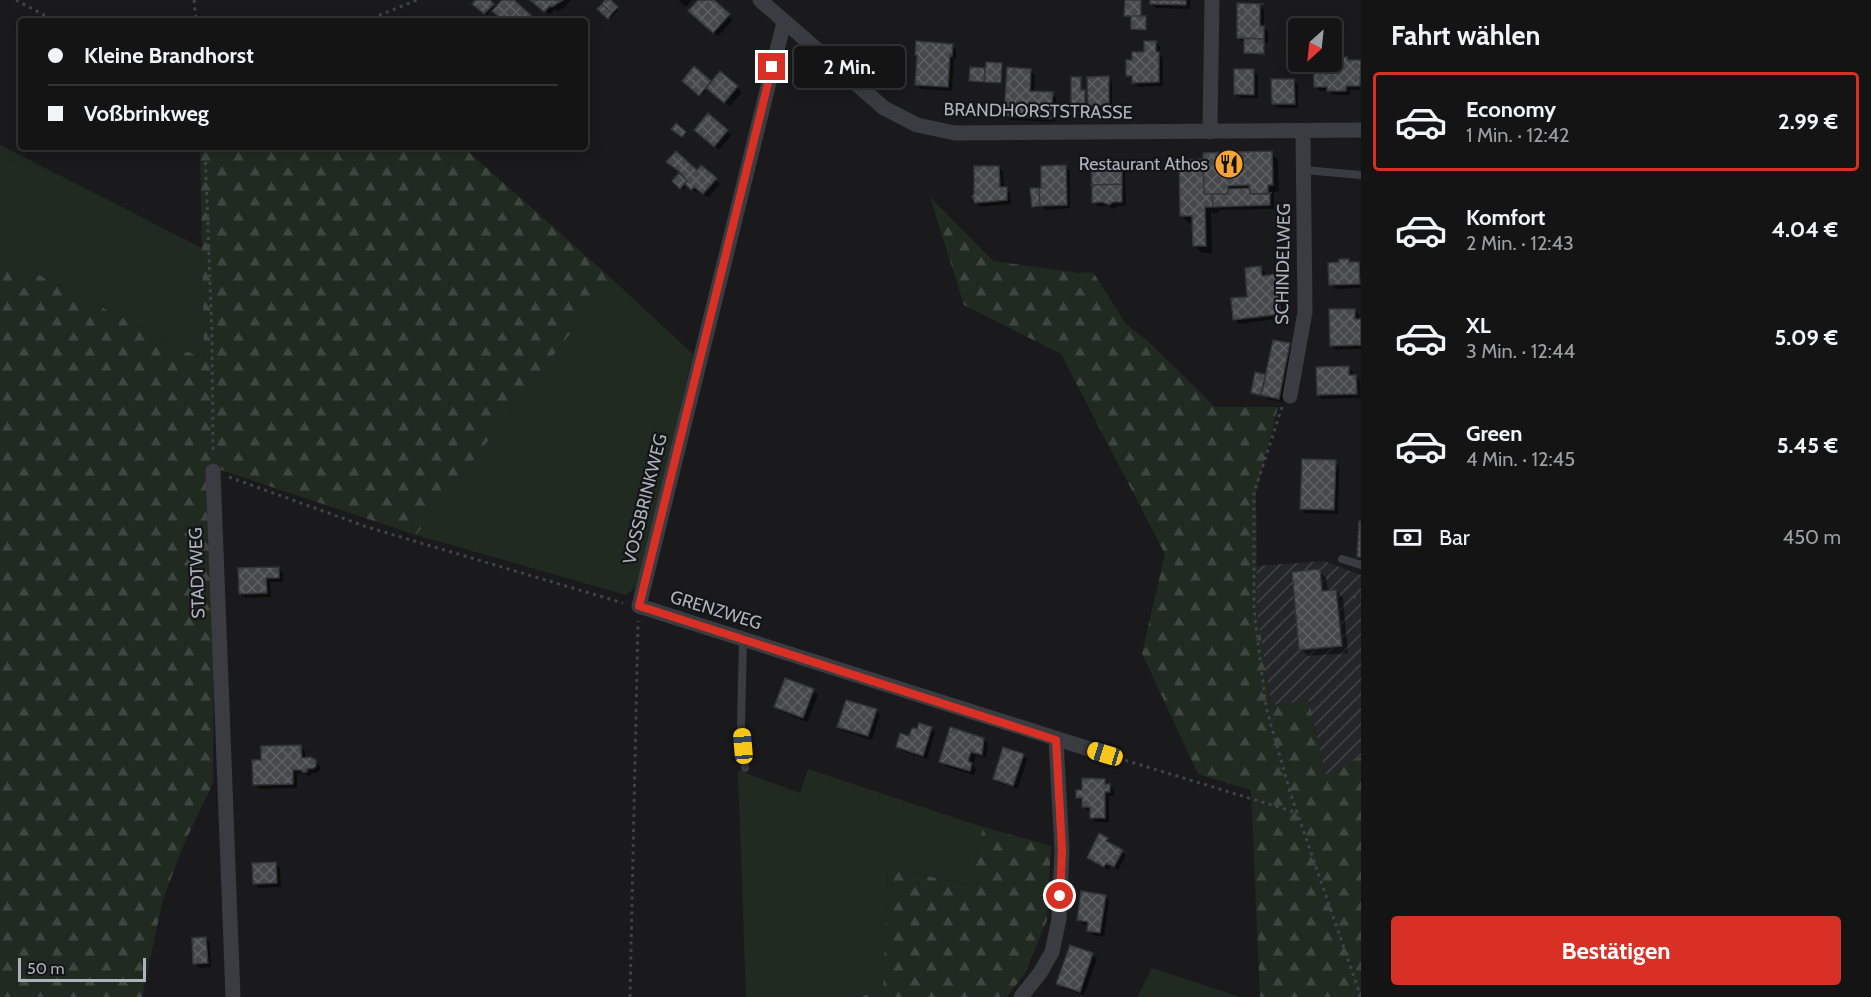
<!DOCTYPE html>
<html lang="de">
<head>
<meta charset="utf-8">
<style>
  :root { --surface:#141415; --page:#212122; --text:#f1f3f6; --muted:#9d9ea0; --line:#333334; --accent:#d93025 }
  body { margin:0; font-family:Cabin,sans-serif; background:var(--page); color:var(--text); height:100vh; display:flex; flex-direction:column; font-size:22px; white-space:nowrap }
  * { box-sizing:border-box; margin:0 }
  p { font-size:20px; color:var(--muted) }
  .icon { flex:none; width:33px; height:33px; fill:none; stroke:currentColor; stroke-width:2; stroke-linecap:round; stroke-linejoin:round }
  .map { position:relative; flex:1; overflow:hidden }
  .details { display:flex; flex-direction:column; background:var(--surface); width:510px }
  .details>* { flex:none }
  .hud { position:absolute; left:18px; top:18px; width:570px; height:132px; border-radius:6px; box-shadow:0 3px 15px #0003,0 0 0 2px var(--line); display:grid; align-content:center; height:132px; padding:0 30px; background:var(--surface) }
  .needle { width:39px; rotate:207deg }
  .tools { position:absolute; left:1288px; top:18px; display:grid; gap:12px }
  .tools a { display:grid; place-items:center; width:54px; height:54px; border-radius:6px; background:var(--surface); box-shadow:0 3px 15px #0003,0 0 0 2px var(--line); font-size:30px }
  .scale { position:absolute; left:18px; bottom:15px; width:128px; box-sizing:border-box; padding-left:6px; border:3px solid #acb2bc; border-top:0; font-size:16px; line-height:21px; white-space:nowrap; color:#acb2bc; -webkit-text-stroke:4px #141517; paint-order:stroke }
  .end { position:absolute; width:27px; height:27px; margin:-14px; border:8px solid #d93025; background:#fff; box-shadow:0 0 0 3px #fff }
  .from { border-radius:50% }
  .bubble { position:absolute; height:42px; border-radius:6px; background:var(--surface); box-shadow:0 3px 15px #0003,0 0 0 2px var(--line); font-size:20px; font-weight:700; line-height:42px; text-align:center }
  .car { position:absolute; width:18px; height:36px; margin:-18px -9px; border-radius:8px; box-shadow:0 0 4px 2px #0007; background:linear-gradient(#f5c518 24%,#345 0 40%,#f5c518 0 76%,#345 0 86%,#f5c518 0) }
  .hud b { display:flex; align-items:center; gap:21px; height:57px; font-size:22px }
  .hud b+b { border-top:2px solid var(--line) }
  .hud i { width:15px; height:15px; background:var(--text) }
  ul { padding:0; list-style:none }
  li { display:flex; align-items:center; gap:18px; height:99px; margin:0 12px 9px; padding:0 18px; border:3px solid transparent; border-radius:6px }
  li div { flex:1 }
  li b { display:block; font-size:22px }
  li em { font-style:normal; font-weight:700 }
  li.current { border-color:var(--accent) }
  li>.icon { width:54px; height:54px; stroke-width:1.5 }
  h2 { padding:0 30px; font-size:27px; line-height:72px }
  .pay { display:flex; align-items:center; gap:15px; height:66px; padding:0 30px; font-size:22px }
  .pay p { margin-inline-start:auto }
  .button { display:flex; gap:12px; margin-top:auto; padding:12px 30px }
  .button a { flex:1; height:69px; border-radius:6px; background:var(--accent); color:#fff; font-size:24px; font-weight:700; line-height:69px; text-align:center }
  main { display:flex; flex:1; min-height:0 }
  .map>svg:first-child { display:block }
  .industrial { fill:url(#industrial-furrows) }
  .grass { fill:#212a21 }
  .forest { fill:url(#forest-firs) }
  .shadow { fill:#0007 }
  .building { fill:url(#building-cross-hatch); stroke:#333438; stroke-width:1.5 }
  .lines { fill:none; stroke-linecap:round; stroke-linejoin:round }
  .path { stroke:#404348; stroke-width:3; stroke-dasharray:3 4.5; stroke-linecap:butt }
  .lane { stroke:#3a3c41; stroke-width:8 }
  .street { stroke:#3a3c41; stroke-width:15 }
  .route { stroke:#d93025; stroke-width:8 }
  .labels { text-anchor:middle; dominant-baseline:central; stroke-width:4.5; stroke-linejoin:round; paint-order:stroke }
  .street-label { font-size:18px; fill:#acb2bc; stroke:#141517 }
  .poi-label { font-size:18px; fill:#acb2bc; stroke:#141517; text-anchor:end }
</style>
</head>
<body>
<main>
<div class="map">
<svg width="1361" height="997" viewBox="0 0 1361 997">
  <defs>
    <pattern id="industrial-furrows" width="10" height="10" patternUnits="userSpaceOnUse" patternTransform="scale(1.5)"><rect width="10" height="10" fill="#252629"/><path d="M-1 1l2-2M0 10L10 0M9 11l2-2" fill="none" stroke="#424346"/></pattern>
    <pattern id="forest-firs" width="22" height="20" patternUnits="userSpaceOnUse" patternTransform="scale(1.5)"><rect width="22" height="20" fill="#212a21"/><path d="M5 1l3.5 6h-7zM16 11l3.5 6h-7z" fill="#3f463f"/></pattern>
    <pattern id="building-cross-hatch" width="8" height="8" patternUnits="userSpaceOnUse" patternTransform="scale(1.5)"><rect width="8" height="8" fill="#46484c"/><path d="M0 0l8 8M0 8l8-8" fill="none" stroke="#5e6064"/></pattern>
  </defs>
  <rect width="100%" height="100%" fill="#1a1a1c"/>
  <path class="industrial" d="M1324 561 1361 575V757L1326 776 1309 701 1271 705 1257 609 1256 566Z"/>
  <path class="grass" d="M0 145 202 248 204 360 0 255Z
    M612 279 693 354 639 584 626 595 416 535Z
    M808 769 983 827 970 885 888 868 883 990 859 997H746L738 770 800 793Z
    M1152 968 1240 997H1137Z"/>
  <path class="forest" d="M200 147H463L612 279 416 535 215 468 213 783 184 844 163 899 142 997H0V255L204 360Z
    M930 197 993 261 1078 273 1093 272 1126 324 1151 344 1215 407H1278L1256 492 1257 609 1271 705 1309 701 1326 776 1361 757V997H1260L1251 790 1198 774 1142 653 1165 554 1061 354 964 305Z
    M983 827 1051 846 1047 920 1025 973 1007 997H859L883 990 888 868 970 885Z"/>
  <path class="shadow" d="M477 0H487L496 8 504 0H511L535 21H505L492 9 487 15 474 3Z
    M532 0H571L565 7 557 11 555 9 550 15Z
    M607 0 619 10 610 19 599 9Z
    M678 0H692L686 7Z
    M700 0H712L733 20 718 36 694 15Z
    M1126 0 1142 1V18L1147 20V31L1134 30 1132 28 1133 17 1126 15Z
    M1151 0H1190V9L1156 8 1151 3Z
    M1259 5 1264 10V27L1268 32V43L1265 42V55L1247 54 1245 53V42H1242L1238 37Z
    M1155 42 1160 47V55L1163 58V86L1138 87 1128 75 1133 62 1145 54Z
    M952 45 956 50V59H954L952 91 921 89 917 84Z
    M1332 58H1347L1351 62H1361V90H1350V95H1333L1329 91H1320L1315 86 1326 62H1332Z
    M1001 65 1003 66 1002 84 972 82 971 80V69H987Z
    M694 68 712 83 720 73 742 92 730 106 708 88 701 96 684 81Z
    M1030 70 1035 75 1034 93 1052 94 1056 98 1055 122 1010 120 1006 116Z
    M1254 71 1258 75V98H1240L1235 94Z
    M1080 78 1082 80V92L1086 94V107H1074L1072 105Z
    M1108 78 1112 82V109H1094L1090 105Z
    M1294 81 1298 85V108H1278L1273 103Z
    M727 131 731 135 719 150 700 134Z
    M1271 153 1278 160 1279 191 1274 192V209L1219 210V213H1211L1212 253H1202L1195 246 1194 223H1189L1182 216 1181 161H1205Z
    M701 167 720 184 708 198 700 190 697 193 687 185 683 190 674 181 679 175 687 183Z
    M999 167 1003 171 1004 189 1010 193 1011 204 980 207 976 202Z
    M1065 167 1070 171V208L1046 210 1041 205V207L1035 208 1033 206 1043 189Z
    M1121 168 1125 172 1126 206H1118L1114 209 1108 206H1098L1094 202Z
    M1349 260 1352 263H1358L1361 266V288L1335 289 1331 284Z
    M1260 268 1265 272V277L1275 276 1279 280 1280 289 1286 293 1288 305H1283L1284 318 1239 324 1235 319 1249 298Z
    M1354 310 1359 315V321H1361V349L1336 350 1331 346Z
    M1275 342 1290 345 1294 349 1283 402 1267 399 1263 394V396L1252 392 1267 378Z
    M1348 368 1353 372V376H1356L1360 381 1361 398 1322 399 1318 395Z
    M1335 462 1339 466 1338 514 1306 513 1301 509Z
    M279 568 283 573V582H270L271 597 245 598 240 593Z
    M1319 571 1326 578 1328 592 1336 591 1343 598 1348 653 1308 656 1301 649Z
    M813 691 818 695 807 722 780 711 776 707Z
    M876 711 880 715 872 740 843 731 839 726Z
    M931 728 935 733 927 759 902 751 897 747 910 738Z
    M984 739 988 744 986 758 976 755 973 765 976 769 974 775 945 766 941 761Z
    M300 746 305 751V759L315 762 320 766V770L316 773H311V776H308L305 773 297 774V788L259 789 255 784 263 761Z
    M1023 755 1027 759 1018 789 999 783 994 779Z
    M1105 780 1114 790V796H1109V822H1096L1092 818V811H1088L1078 798 1084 792Z
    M1107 839 1111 843V845L1126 855 1118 870 1111 866 1109 870 1093 862 1088 857Z
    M276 864 280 868 281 887 259 888 255 884Z
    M1105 896 1109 901 1104 937 1093 935 1089 931V925L1083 924 1078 920Z
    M206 938 210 943 211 967 199 968 195 963Z
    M1092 955 1097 959 1084 995 1062 988 1058 983Z"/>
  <path class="building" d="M475 0H490L494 4 484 14 472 4Z
    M502 0H514L534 18 531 21 518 20 517 21H504L492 11Z
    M530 0H563L552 7 550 6 544 12Z
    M605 0H611L618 7 612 13 602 4Z
    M698 0H714L730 14 713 33 688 11Z
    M1125 0H1141V16H1124Z
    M1150 0H1186V5L1150 4Z
    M1237 3 1264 4H1260V26H1264V39L1237 38Z
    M602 4 612 13 608 19 597 9Z
    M1131 16H1146V30L1131 29Z
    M1244 38 1264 39V54L1244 53Z
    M916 41 953 44 952 56 950 55 948 87 915 85 917 55H915Z
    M1144 41H1156V52H1159V82L1132 83V76H1126V60H1132V52H1144Z
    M1332 57H1347L1348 60H1361L1360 86H1346V91H1327V87H1314L1313 62H1332Z
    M986 62 1002 63 1001 83 984 82Z
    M694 66 711 81 699 96 682 81Z
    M970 67 985 68 984 82 969 81Z
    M1007 67 1031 69 1030 91 1053 92 1051 119 1004 116Z
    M1234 69H1254V95L1234 94Z
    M720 71 738 86 724 103 706 88Z
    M1109 76V105L1088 106 1087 77Z
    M1071 77H1081V90H1085V106H1071Z
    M1271 79H1294L1295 104H1272Z
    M708 113 728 130 714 147 694 130Z
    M676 123 686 132 682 137 671 129Z
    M676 151 697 170 701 165 717 178 703 194 694 187 691 190 685 184 687 181 680 172 666 162Z
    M1272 151 1273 185H1268V193H1272L1250 194 1249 185 1228 186V194H1204L1203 153Z
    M1203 159 1204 194H1212L1213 207H1205L1206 246H1193L1192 216H1180L1179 160Z
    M1106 163 1112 166H1122V184L1090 185 1092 184 1091 167 1102 166Z
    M1066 165 1067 205 1040 206 1039 188H1041V166Z
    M974 166H999L1000 187H1007V200L975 203 972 196 974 194Z
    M679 173 687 181 680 189 672 181Z
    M1122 184V202H1113L1109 205 1102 202 1092 203V185H1090Z
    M1030 188H1039L1040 206 1032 207Z
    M1250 188V194H1270V205L1213 207 1212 194H1228V189Z
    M1339 259H1349V262H1359L1360 284 1329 285 1328 263 1339 262Z
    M1261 266 1262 276 1275 274 1277 288 1282 287 1284 301H1279L1281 314 1233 320 1231 298 1247 297 1245 268Z
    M1329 309H1355V319H1361V345L1330 346Z
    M1273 340 1290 343 1279 399 1261 395Z
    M1349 366V375H1356L1357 394 1317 395 1316 367Z
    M1255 372 1266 375 1261 395 1251 393Z
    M1302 459 1336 460 1334 510 1300 509Z
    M1359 521H1361V557H1357Z
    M279 567V578H266L267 593 239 594 238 568Z
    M1320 569 1322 591 1336 590 1342 646 1299 650 1292 572Z
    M785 678 814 689 803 718 774 707Z
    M846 700 877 709 868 736 837 727Z
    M919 723 932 727 923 756 896 747 900 733 909 736 912 728 917 729Z
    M950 727 984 738 982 755 971 752 968 761 972 763 970 771 939 762Z
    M301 745 302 758 311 757 316 760V766L314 768 307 769V772H302V770H293V784L253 785 252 760H261V746Z
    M1003 747 1024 754 1013 786 993 779Z
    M1082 778 1105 779V784H1110V792H1105V818H1090V807H1082V798H1076V790H1082Z
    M1099 833 1108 838 1106 841 1123 850 1114 867 1106 863 1104 867 1087 858Z
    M276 862 277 883 253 884 252 863Z
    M1081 891 1106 895 1100 933 1087 931 1088 922 1077 920Z
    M206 937 208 963 193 964 192 938Z
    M1070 945 1093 953 1080 992 1056 984Z"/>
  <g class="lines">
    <path class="path" d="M16 0 55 21
      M194 0 196 21
      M365 21 417 0
      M205 147 212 336 213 455
      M1282 407 1254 493V610L1266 707 1290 792 1361 997
      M229 477 367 527 623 603
      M1353 597 1361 595
      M1118 758 1298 813
      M630 997 638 621"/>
    <path class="lane" d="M1304 170 1361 175
      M1342 559 1361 565
      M743 639 741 724 745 768"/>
    <path class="street" d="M760 0 884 108 917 125 955 133 1361 130
      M784 22 639 606 1105 754
      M1210 132 1212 0
      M1290 396 1305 312 1303 132
      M213 471 233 997
      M1021 997 1040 973 1052 952 1059 919 1062 850 1056 740"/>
  </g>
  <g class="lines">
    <path class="route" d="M772 67 639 606 1056 740 1062 850 1060 896"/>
  </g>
  <defs>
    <g id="restaurant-disc" transform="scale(1.5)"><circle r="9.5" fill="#f8a435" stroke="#141517"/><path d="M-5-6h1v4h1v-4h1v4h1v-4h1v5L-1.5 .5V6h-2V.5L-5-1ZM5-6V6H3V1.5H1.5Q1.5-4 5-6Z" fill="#111"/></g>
  </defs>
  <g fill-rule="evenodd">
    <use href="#restaurant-disc" x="1229" y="164"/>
  </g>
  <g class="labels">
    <g class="street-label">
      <text transform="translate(1038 111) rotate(1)">BRANDHORSTSTRASSE</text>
      <text transform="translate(1283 264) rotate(-89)">SCHINDELWEG</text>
      <text transform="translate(645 499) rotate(-76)">VOSSBRINKWEG</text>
      <text transform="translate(197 573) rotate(-92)">STADTWEG</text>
      <text transform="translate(716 610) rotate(17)">GRENZWEG</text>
    </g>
    <g class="poi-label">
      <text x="1208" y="164">Restaurant Athos</text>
    </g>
  </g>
</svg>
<div class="tools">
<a><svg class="needle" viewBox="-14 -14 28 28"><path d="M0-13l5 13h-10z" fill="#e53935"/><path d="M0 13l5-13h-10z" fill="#9d9ea0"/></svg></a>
</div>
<div class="scale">50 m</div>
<i class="end from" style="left:1060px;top:896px"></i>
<i class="end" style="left:772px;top:67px"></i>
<div class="bubble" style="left:794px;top:46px;width:111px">2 Min.</div>
<i class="car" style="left:743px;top:746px;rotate:355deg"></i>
<i class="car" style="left:1105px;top:754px;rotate:287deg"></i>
<div class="hud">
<b><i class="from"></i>Kleine Brandhorst</b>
<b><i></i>Voßbrinkweg</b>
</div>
</div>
<section class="details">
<h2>Fahrt wählen</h2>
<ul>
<li class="current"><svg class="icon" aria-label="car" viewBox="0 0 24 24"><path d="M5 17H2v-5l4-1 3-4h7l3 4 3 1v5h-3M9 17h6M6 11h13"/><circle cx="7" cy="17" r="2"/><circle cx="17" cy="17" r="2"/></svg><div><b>Economy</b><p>1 Min. · 12:42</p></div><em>2.99 €</em></li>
<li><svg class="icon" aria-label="car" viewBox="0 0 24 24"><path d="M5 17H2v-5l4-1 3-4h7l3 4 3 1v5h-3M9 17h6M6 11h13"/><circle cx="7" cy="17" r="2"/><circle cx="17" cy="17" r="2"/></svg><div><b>Komfort</b><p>2 Min. · 12:43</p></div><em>4.04 €</em></li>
<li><svg class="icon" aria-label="car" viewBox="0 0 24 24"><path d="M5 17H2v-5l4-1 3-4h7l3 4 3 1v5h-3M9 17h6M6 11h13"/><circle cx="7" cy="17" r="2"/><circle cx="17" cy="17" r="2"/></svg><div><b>XL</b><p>3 Min. · 12:44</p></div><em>5.09 €</em></li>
<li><svg class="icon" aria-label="car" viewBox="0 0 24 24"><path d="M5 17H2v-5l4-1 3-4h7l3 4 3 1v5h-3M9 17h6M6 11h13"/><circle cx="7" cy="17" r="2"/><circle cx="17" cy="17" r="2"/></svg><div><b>Green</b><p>4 Min. · 12:45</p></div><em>5.45 €</em></li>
</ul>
<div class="pay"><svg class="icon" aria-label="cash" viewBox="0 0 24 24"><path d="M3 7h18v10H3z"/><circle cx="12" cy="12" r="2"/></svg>Bar<p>450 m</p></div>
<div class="button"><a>Bestätigen</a></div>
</section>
</main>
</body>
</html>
